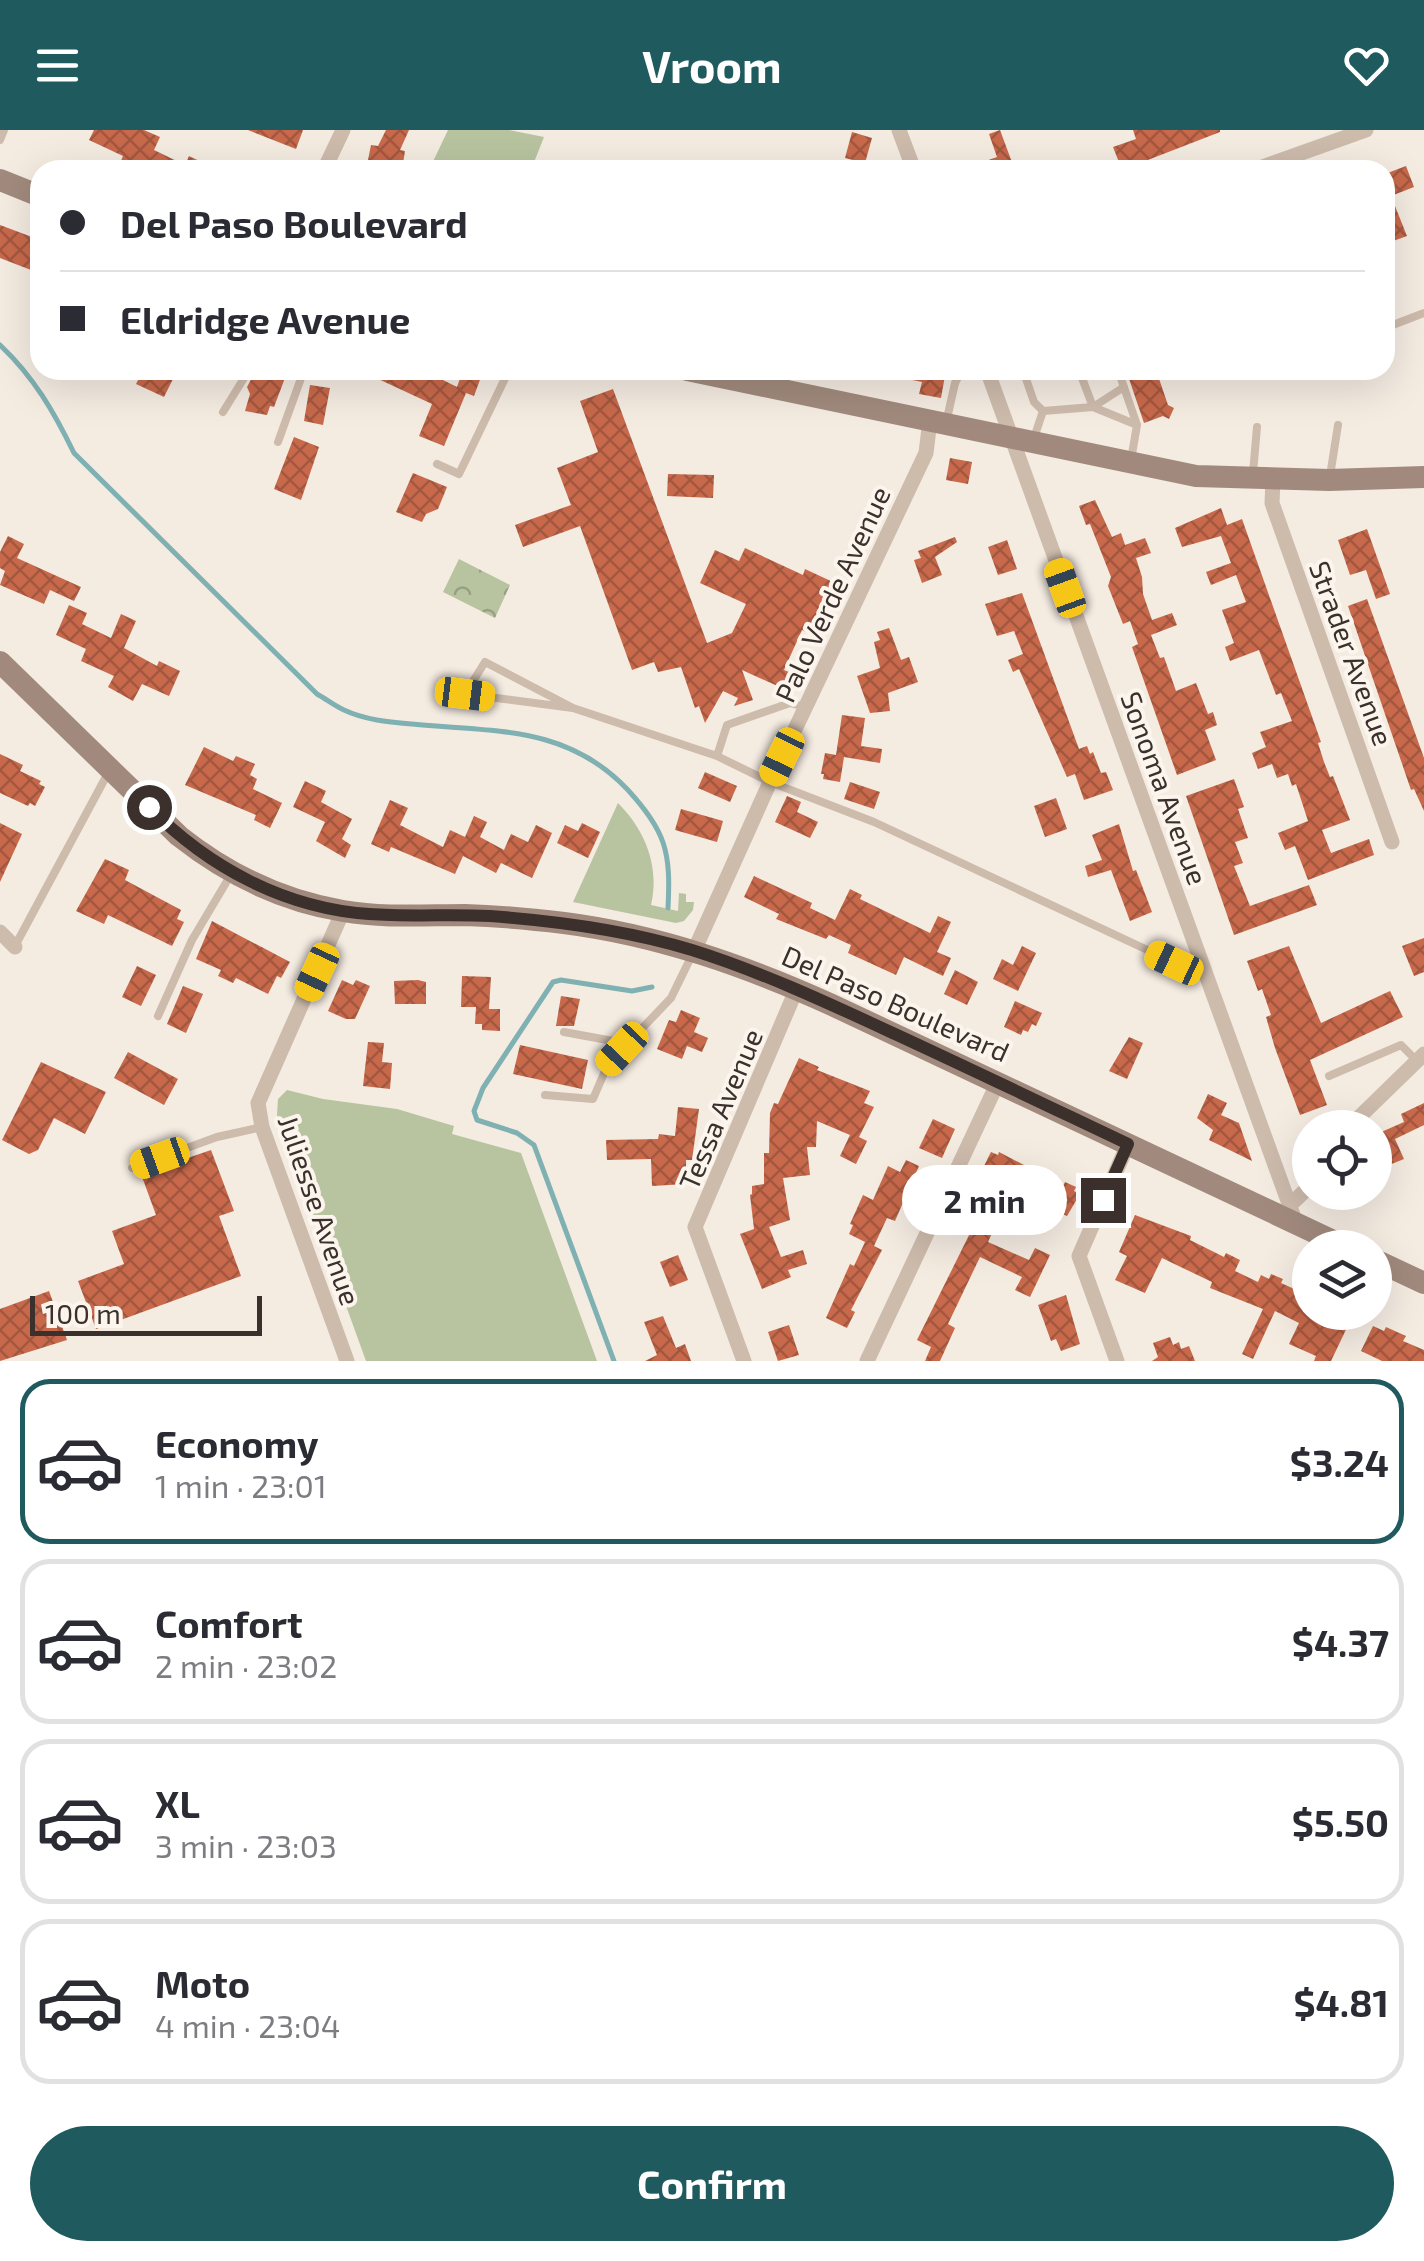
<!DOCTYPE html>
<html lang="en">
<head>
<meta charset="utf-8">
<style>
  :root { --surface:#fff; --page:#f2f2f3; --text:#2b2b33; --muted:#7c7c81; --line:#e1e1e2; --accent:#1f5a5e }
  body { margin:0; font-family:"Exo 2",sans-serif; background:var(--page); color:var(--text); height:100vh; display:flex; flex-direction:column; font-size:38px; white-space:nowrap }
  * { box-sizing:border-box; margin:0 }
  p { font-size:32px; color:var(--muted) }
  .icon { flex:none; width:55px; height:55px; fill:none; stroke:currentColor; stroke-width:2; stroke-linecap:round; stroke-linejoin:round }
  .map { position:relative; height:1231px; overflow:hidden }
  .drawer { display:flex; flex-direction:column; background:var(--surface); flex:1 }
  .drawer>* { flex:none }
  .hud { position:absolute; left:30px; top:30px; width:1365px; height:220px; border-radius:30px; box-shadow:0 10px 40px #0002; display:grid; align-content:center; height:220px; padding:0 30px; background:var(--surface) }
  .tools { position:absolute; left:1292px; top:980px; display:grid; gap:20px }
  .tools a { display:grid; place-items:center; width:100px; height:100px; border-radius:50%; background:var(--surface); box-shadow:0 10px 40px #0002; font-size:50px }
  .scale { position:absolute; left:30px; bottom:25px; width:232px; box-sizing:border-box; padding-left:10px; border:5px solid #3b302b; border-top:0; font-size:28px; line-height:35px; white-space:nowrap; color:#3b302b; -webkit-text-stroke:8px #fbf5ee; paint-order:stroke }
  .end { position:absolute; width:45px; height:45px; margin:-22px; border:12px solid #3b302b; background:#fff; box-shadow:0 0 0 5px #fff }
  .from { border-radius:50% }
  .bubble { position:absolute; height:70px; border-radius:35px; background:var(--surface); box-shadow:0 10px 40px #0002; font-size:32px; font-weight:700; line-height:70px; text-align:center }
  .car { position:absolute; width:30px; height:60px; margin:-30px -15px; border-radius:12px; box-shadow:0 0 8px 2px #0007; background:linear-gradient(#f5c518 24%,#345 0 40%,#f5c518 0 76%,#345 0 86%,#f5c518 0) }
  .hud b { display:flex; align-items:center; gap:35px; height:95px; font-size:38px }
  .hud b+b { border-top:2px solid var(--line) }
  .hud i { width:25px; height:25px; background:var(--text) }
  ul { padding:18px 0 0; list-style:none }
  li { display:flex; align-items:center; gap:30px; height:165px; margin:0 20px 15px; padding:0 10px; border:5px solid var(--line); border-radius:30px }
  li div { flex:1 }
  li b { display:block; font-size:38px }
  li em { font-style:normal; font-weight:700 }
  li.active { border-color:var(--accent) }
  li>.icon { width:90px; height:90px; stroke-width:1.5 }
  .cta { display:flex; gap:20px; margin-top:auto; padding:20px 30px }
  .cta a { flex:1; height:115px; border-radius:60px; background:var(--accent); color:#fff; font-size:40px; font-weight:700; line-height:115px; text-align:center }
  header { display:flex; justify-content:space-between; align-items:center; height:130px; padding:0 30px; background:var(--accent); color:#fff; font-size:45px; font-weight:700 }
  .map>svg:first-child { display:block }
  .grass { fill:#b8c4a0 }
  .forest { fill:url(#forest-crowns) }
  .lines { fill:none; stroke-linecap:round; stroke-linejoin:round }
  .stream { stroke:#7fb0b2; stroke-width:5 }
  .building { fill:url(#building-cross-hatch) }
  .service { stroke:#cdbbac; stroke-width:8 }
  .minor { stroke:#cdbbac; stroke-width:15 }
  .secondary { stroke:#a18a7d; stroke-width:22 }
  .route { stroke:#3b302b; stroke-width:12 }
  .labels { text-anchor:middle; dominant-baseline:central; stroke-width:8; stroke-linejoin:round; paint-order:stroke }
  .street-label { font-size:28px; fill:#3b302b; stroke:#fbf5ee }
</style>
</head>
<body>
<header><svg class="icon" aria-label="menu" viewBox="0 0 24 24"><path d="M4 6h16M4 12h16M4 18h16"/></svg>Vroom<svg class="icon" aria-label="heart" viewBox="0 0 24 24"><path d="M12 20l-8-8c-3-5 5-10 8-4 3-6 11-1 8 4z"/></svg></header>
<div class="map">
<svg width="1424" height="1231" viewBox="0 0 1424 1231">
  <defs>
    <pattern id="forest-crowns" width="20" height="18" patternUnits="userSpaceOnUse" patternTransform="scale(2.5)"><rect width="20" height="18" fill="#b8c4a0"/><path d="M2 6a3 3 0 1 1 6 0M12 15a3 3 0 1 1 6 0" fill="none" stroke="#97a083"/></pattern>
    <pattern id="building-cross-hatch" width="8" height="8" patternUnits="userSpaceOnUse" patternTransform="scale(2.5)"><rect width="8" height="8" fill="#c8694b"/><path d="M0 0l8 8M0 8l8-8" fill="none" stroke="#a4573f"/></pattern>
  </defs>
  <rect width="100%" height="100%" fill="#f4ebe1"/>
  <path class="grass" d="M448 0H509L544 7 531 40H429Z
    M618 673C645 700 660 736 651 775L678 781 679 763 686 764V772H694L693 780 684 791 676 793 573 772Z
    M287 960 323 969 397 979 454 996 452 1004 521 1023 597 1231H366L277 985 278 969Z"/>
  <path class="forest" d="M459 429 510 455 495 488 443 462Z"/>
  <g class="lines">
    <path class="stream" d="M0 215C34 247 54 282 74 323L317 564C326 569 335 576 344 580 365 590 389 592 412 594 494 602 566 595 627 659 666 701 671 722 668 778
      M614 1231 534 1015 517 1003 477 990 474 981 483 958 553 852 561 850 632 861 652 857"/>
  </g>
  <path class="building" d="M94 0H144L160 7 154 20 185 35 189 26 218 40H117L123 26 89 10Z
    M248 0H303L296 19Z
    M386 0H409L400 20 405 21 402 40H374V36L367 35 371 15 378 16Z
    M1000 0 1013 35 990 40 986 31 997 27 989 4Z
    M1133 0H1220V2L1122 40 1113 17 1136 9Z
    M852 2 872 8 865 33 845 28Z
    M1406 36 1414 57 1391 66 1407 106 1385 114V44Z
    M0 95 40 110 31 140 0 128Z
    M143 240H159L174 247 164 267 136 254Z
    M256 240H288L274 277 270 276 267 285 245 281 250 264 247 257Z
    M359 240H438L435 246 457 257 463 240 481 247 474 266 466 263 444 316 419 306 432 274Z
    M894 240H946L941 268 919 264 922 252 893 246Z
    M1126 240H1156L1168 275 1174 278 1169 289 1163 286 1144 293Z
    M310 255 330 258 323 295 304 291Z
    M613 259 707 513 732 503 746 474 700 453 715 420 739 431 745 418 803 445 805 439 835 453 812 505 802 500 784 540 789 542 782 558 742 540 753 570 734 576 738 568 723 561 705 593 699 576 695 578 681 537 658 542 654 532 632 540 580 396 523 417 515 395 571 375 557 338 598 322 580 271Z
    M294 307 319 317 301 370 274 359Z
    M950 328 972 332 968 354 946 350Z
    M413 343 447 357 438 379 426 384 422 392 396 382Z
    M668 344 714 345 713 368 667 366Z
    M1095 370 1112 407 1121 403 1125 415 1145 408 1151 423 1136 428 1142 447 1143 464 1152 490 1172 483 1177 495 1151 505 1160 528 1164 527 1176 561 1196 553 1208 584 1213 582 1217 595 1205 600 1216 630 1177 645 1132 517 1138 514 1130 491 1123 494 1108 456 1111 447 1090 394 1086 395 1079 376Z
    M1221 378 1227 395 1242 389 1321 612 1318 613 1324 632 1330 647 1333 646 1350 690 1322 700 1331 723 1369 709 1374 725 1308 750 1295 716 1285 720 1278 703 1308 691 1296 654 1292 656 1288 644 1277 648 1272 634 1258 639 1252 623 1266 617 1260 602 1292 591 1281 563 1276 565 1259 520 1230 531 1225 517 1234 513 1222 480 1246 472 1236 445 1211 455 1206 442 1231 433 1221 406 1182 417 1175 398Z
    M1367 399 1390 464 1376 469 1366 440 1350 445 1338 410Z
    M8 406 24 414 17 428 81 457 74 471 50 460 44 474 0 455 5 441 0 438V422Z
    M955 407 957 412 935 427 942 445 922 453 914 430 921 428 918 421Z
    M1007 410 1017 439 998 445 988 417Z
    M1022 463 1079 619 1087 616 1090 624 1093 622 1101 643 1106 642 1113 660 1084 670 1075 644 1067 647 1019 539 1013 542 1008 530 1023 524 1014 501 997 506 985 474Z
    M1367 469 1424 628V681L1414 659 1411 660 1348 476Z
    M69 475 87 483 82 494 111 508 121 484 136 491 124 518 157 536 159 531 180 541 169 566 142 554 133 571 108 557 114 546 81 531 86 519 56 505Z
    M889 498 901 530 909 527 918 552 888 563 890 581 870 583 857 546 880 538 874 512 880 510 877 502Z
    M842 585 865 588 861 616 882 619 880 633 844 627 840 652 823 649 824 644H821L825 623 836 625Z
    M204 617 233 631 236 626 255 634 250 645 257 649 253 659 282 673 270 698 254 690 256 685 185 655Z
    M0 624 23 635 20 641 41 651 39 654 45 657 35 676 30 673 28 676 0 663Z
    M705 642 737 656 730 672 698 658Z
    M1234 649 1244 677 1238 679 1248 708 1235 712 1243 733 1234 736 1250 776 1309 755 1317 775 1234 805 1186 666Z
    M305 651 326 661 321 672 352 689 342 709 351 715 345 728 316 711 325 692 293 677Z
    M850 652 880 662 874 679 844 669Z
    M787 666 801 672 797 682 818 692 810 708 775 692Z
    M1056 668 1067 699 1045 707 1034 676Z
    M390 670 408 678 400 695 443 717 450 700 465 707 474 686 487 692 480 707 504 720 511 704 528 712 536 695 552 703 532 748 501 733 496 743 463 726 455 744 391 717 389 722 371 714Z
    M681 679 723 691 717 712 675 700Z
    M0 693 22 704 0 752Z
    M582 693 600 702 588 728 557 713 565 695 578 701Z
    M1119 694 1133 741 1136 740 1152 782 1130 791 1111 740 1088 747 1085 736 1102 730 1092 705Z
    M105 729 129 740 125 750 181 780 177 789 184 792 172 816 108 785 104 794 76 781Z
    M754 746 812 773 810 778 835 790 850 759 862 765 860 769 930 803 938 786 951 792 937 822 951 828 943 846 904 827 896 845 848 823 851 815 829 805 826 809 776 789 779 784 744 767Z
    M212 791 290 832 281 848 277 846 268 864 236 848 233 853 218 846 221 840 196 829Z
    M1424 808V842L1414 846 1402 816Z
    M1022 816 1036 823 1018 861 993 849 1002 829 1013 835Z
    M1289 816 1321 893 1390 861 1403 887 1310 930 1327 975 1300 985 1275 918 1266 887 1271 885 1262 859 1258 861 1247 831Z
    M137 836 156 845 141 876 122 867Z
    M955 840 978 852 967 875 944 864Z
    M462 846 491 847 489 879H500V901L482 900V894H475L476 877H461Z
    M342 850 353 855 356 850 370 856 355 889H346L328 881Z
    M418 850 426 852V874H395L394 851Z
    M183 856 203 864 186 903 167 894Z
    M561 866 580 869 574 896H556Z
    M1015 871 1042 883 1036 896 1032 894 1028 902 1023 900 1021 905 1004 897Z
    M681 880 700 888 694 902 708 908 702 922 687 916 682 929 657 919 669 890 676 892Z
    M1129 907 1143 913 1127 949 1109 941Z
    M368 912 384 913 382 932 392 933 390 959 363 956Z
    M520 915 588 930 582 959 513 944Z
    M128 922 178 949 164 975 114 948Z
    M799 928 819 937 817 940 870 961 864 973 874 977 859 1007 867 1011 856 1034 840 1026 850 1005 817 991 816 1017H807L810 1045 783 1048 790 1090 769 1097 781 1127 803 1120 807 1134 788 1140 791 1147 762 1159 740 1104 754 1099 750 1065 752 1064V1056L764 1054V1023H769L770 983 774 973 778 974Z
    M41 932 106 962 85 1004 54 988 38 1020 29 1024 2 1010Z
    M1208 964 1227 973 1221 985 1239 993 1252 1031 1209 1010 1213 1000 1197 988Z
    M1424 973V995L1395 1009 1404 1029 1384 1037 1375 1009 1381 1006 1379 1003 1404 992 1401 984Z
    M678 977 699 979 692 1030H686V1054L652 1056 651 1029 607 1030 606 1010 658 1009 659 1004 675 1006Z
    M933 989 955 999 942 1028 919 1018Z
    M211 1020 234 1081 219 1086 241 1146 96 1199 78 1151 124 1134 112 1101 156 1085 141 1044Z
    M991 1022 998 1025 999 1022 1024 1035 988 1112 1029 1130 1035 1118 1050 1125 1030 1167 1015 1160 1022 1147 980 1127 948 1194 955 1198 940 1231H925L931 1217 917 1210 982 1079 979 1077 993 1050 980 1044Z
    M906 1030 919 1036 895 1091 887 1088 874 1116 882 1120 851 1180 855 1182 847 1198 826 1188 850 1134 854 1136 865 1112 849 1104 853 1095 850 1094 863 1065 873 1070 888 1036 900 1042Z
    M1041 1045 1063 1056 1065 1052 1076 1057 1074 1061 1080 1064 1067 1086 1042 1075 1034 1093 1023 1088Z
    M1135 1085 1191 1106 1190 1110 1224 1127 1226 1123 1240 1130 1235 1141 1258 1152 1261 1145 1269 1149 1271 1144 1283 1149 1281 1153 1310 1166V1182H1343L1352 1187 1331 1231H1314L1316 1226 1289 1214 1299 1193 1275 1181 1253 1229 1242 1224 1263 1179 1210 1158 1212 1152 1162 1128 1145 1163 1115 1150 1127 1126 1119 1122Z
    M678 1125 688 1150 670 1157 660 1132Z
    M49 1161 67 1210 0 1231V1179Z
    M1066 1165 1080 1214 1061 1221 1056 1209 1051 1211 1038 1175Z
    M663 1186 676 1218 685 1214 691 1231H645L657 1225 644 1192Z
    M789 1195 799 1225 778 1231 768 1202Z
    M1373 1196 1384 1201 1386 1197 1406 1206 1403 1211 1424 1220V1231H1382L1361 1221Z
    M1170 1207 1173 1215 1179 1212 1181 1219 1189 1216 1195 1231H1152L1158 1227 1153 1213Z"/>
  <g class="lines">
    <path class="service" d="M0 10 4 0
      M1385 198 1424 183
      M1023 240 1034 272 1043 281 1034 308
      M1079 240 1093 277
      M1093 277 1124 257
      M1043 281 1093 277 1137 295 1118 240
      M223 282 249 240
      M946 293 955 253 962 240
      M278 312 304 240
      M1131 330 1137 295
      M437 334 459 344 509 240
      M1253 343 1257 297
      M1330 346 1338 295
      M573 578 485 532 465 564 573 578 717 626 770 652 874 692 1203 846
      M717 626 727 595 790 573 805 577
      M15 816 108 643
      M158 886 192 810 230 746
      M564 902 613 911 631 906
      M1329 946 1401 915 1417 931
      M545 965 593 969 608 934 671 868 692 825
      M132 1038 217 1007 262 997"/>
    <path class="minor" d="M899 0 914 40
      M324 40 343 0
      M1254 40 1366 0
      M987 240 1296 1093
      M1273 349 1272 373 1392 712
      M343 781 258 973 262 997 347 1231
      M0 802 15 817
      M694 821 770 652 926 323 930 290
      M1348 998 1424 924
      M1289 1076 1310 1056
      M744 1231 695 1097 797 858
      M867 1231 998 952
      M1117 1231 1079 1126 1128 1014"/>
    <path class="secondary" d="M0 50 40 66
      M687 240 1196 346 1329 350 1424 347
      M0 532 179 706C227 744 283 771 343 781 384 788 425 785 465 785 498 786 531 789 564 793 658 805 746 836 832 875L1348 1118
      M1375 1130 1424 1153"/>
  </g>
  <g class="lines">
    <path class="route" d="M149 677C208 737 284 778 369 784 409 787 450 784 490 786 558 791 627 800 692 820 762 842 828 873 895 904 973 940 1050 977 1128 1014L1103 1070"/>
  </g>
  <g class="labels">
    <g class="street-label">
      <text transform="translate(832 464) rotate(-65)">Palo Verde Avenue</text>
      <text transform="translate(1352 523) rotate(70)">Strader Avenue</text>
      <text transform="translate(1165 658) rotate(70)">Sonoma Avenue</text>
      <text transform="translate(896 873) rotate(24)">Del Paso Boulevard</text>
      <text transform="translate(720 979) rotate(-67)">Tessa Avenue</text>
      <text transform="translate(320 1080) rotate(71)">Juliesse Avenue</text>
    </g>
  </g>
</svg>
<div class="tools">
<a><svg class="icon" aria-label="locate" viewBox="0 0 24 24"><circle cx="12" cy="12" r="6"/><path d="M12 2v4M12 18v4M2 12h4M18 12h4"/></svg></a>
<a><svg class="icon" aria-label="layers" viewBox="0 0 24 24"><path d="M12 4l9 5-9 5-9-5zM3 14l9 5 9-5"/></svg></a>
</div>
<div class="scale">100 m</div>
<i class="end from" style="left:149px;top:677px"></i>
<i class="end" style="left:1103px;top:1070px"></i>
<div class="bubble" style="left:902px;top:1035px;width:165px">2 min</div>
<i class="car" style="left:1065px;top:458px;rotate:340deg"></i>
<i class="car" style="left:465px;top:564px;rotate:97deg"></i>
<i class="car" style="left:782px;top:627px;rotate:206deg"></i>
<i class="car" style="left:1174px;top:833px;rotate:295deg"></i>
<i class="car" style="left:317px;top:842px;rotate:205deg"></i>
<i class="car" style="left:622px;top:919px;rotate:223deg"></i>
<i class="car" style="left:160px;top:1028px;rotate:250deg"></i>
<div class="hud">
<b><i class="from"></i>Del Paso Boulevard</b>
<b><i></i>Eldridge Avenue</b>
</div>
</div>
<section class="drawer">
<ul>
<li class="active"><svg class="icon" aria-label="car" viewBox="0 0 24 24"><path d="M5 17H2v-5l4-1 3-4h7l3 4 3 1v5h-3M9 17h6M6 11h13"/><circle cx="7" cy="17" r="2"/><circle cx="17" cy="17" r="2"/></svg><div><b>Economy</b><p>1 min · 23:01</p></div><em>$3.24</em></li>
<li><svg class="icon" aria-label="car" viewBox="0 0 24 24"><path d="M5 17H2v-5l4-1 3-4h7l3 4 3 1v5h-3M9 17h6M6 11h13"/><circle cx="7" cy="17" r="2"/><circle cx="17" cy="17" r="2"/></svg><div><b>Comfort</b><p>2 min · 23:02</p></div><em>$4.37</em></li>
<li><svg class="icon" aria-label="car" viewBox="0 0 24 24"><path d="M5 17H2v-5l4-1 3-4h7l3 4 3 1v5h-3M9 17h6M6 11h13"/><circle cx="7" cy="17" r="2"/><circle cx="17" cy="17" r="2"/></svg><div><b>XL</b><p>3 min · 23:03</p></div><em>$5.50</em></li>
<li><svg class="icon" aria-label="car" viewBox="0 0 24 24"><path d="M5 17H2v-5l4-1 3-4h7l3 4 3 1v5h-3M9 17h6M6 11h13"/><circle cx="7" cy="17" r="2"/><circle cx="17" cy="17" r="2"/></svg><div><b>Moto</b><p>4 min · 23:04</p></div><em>$4.81</em></li>
</ul>
<div class="cta"><a>Confirm</a></div>
</section>
</body>
</html>
